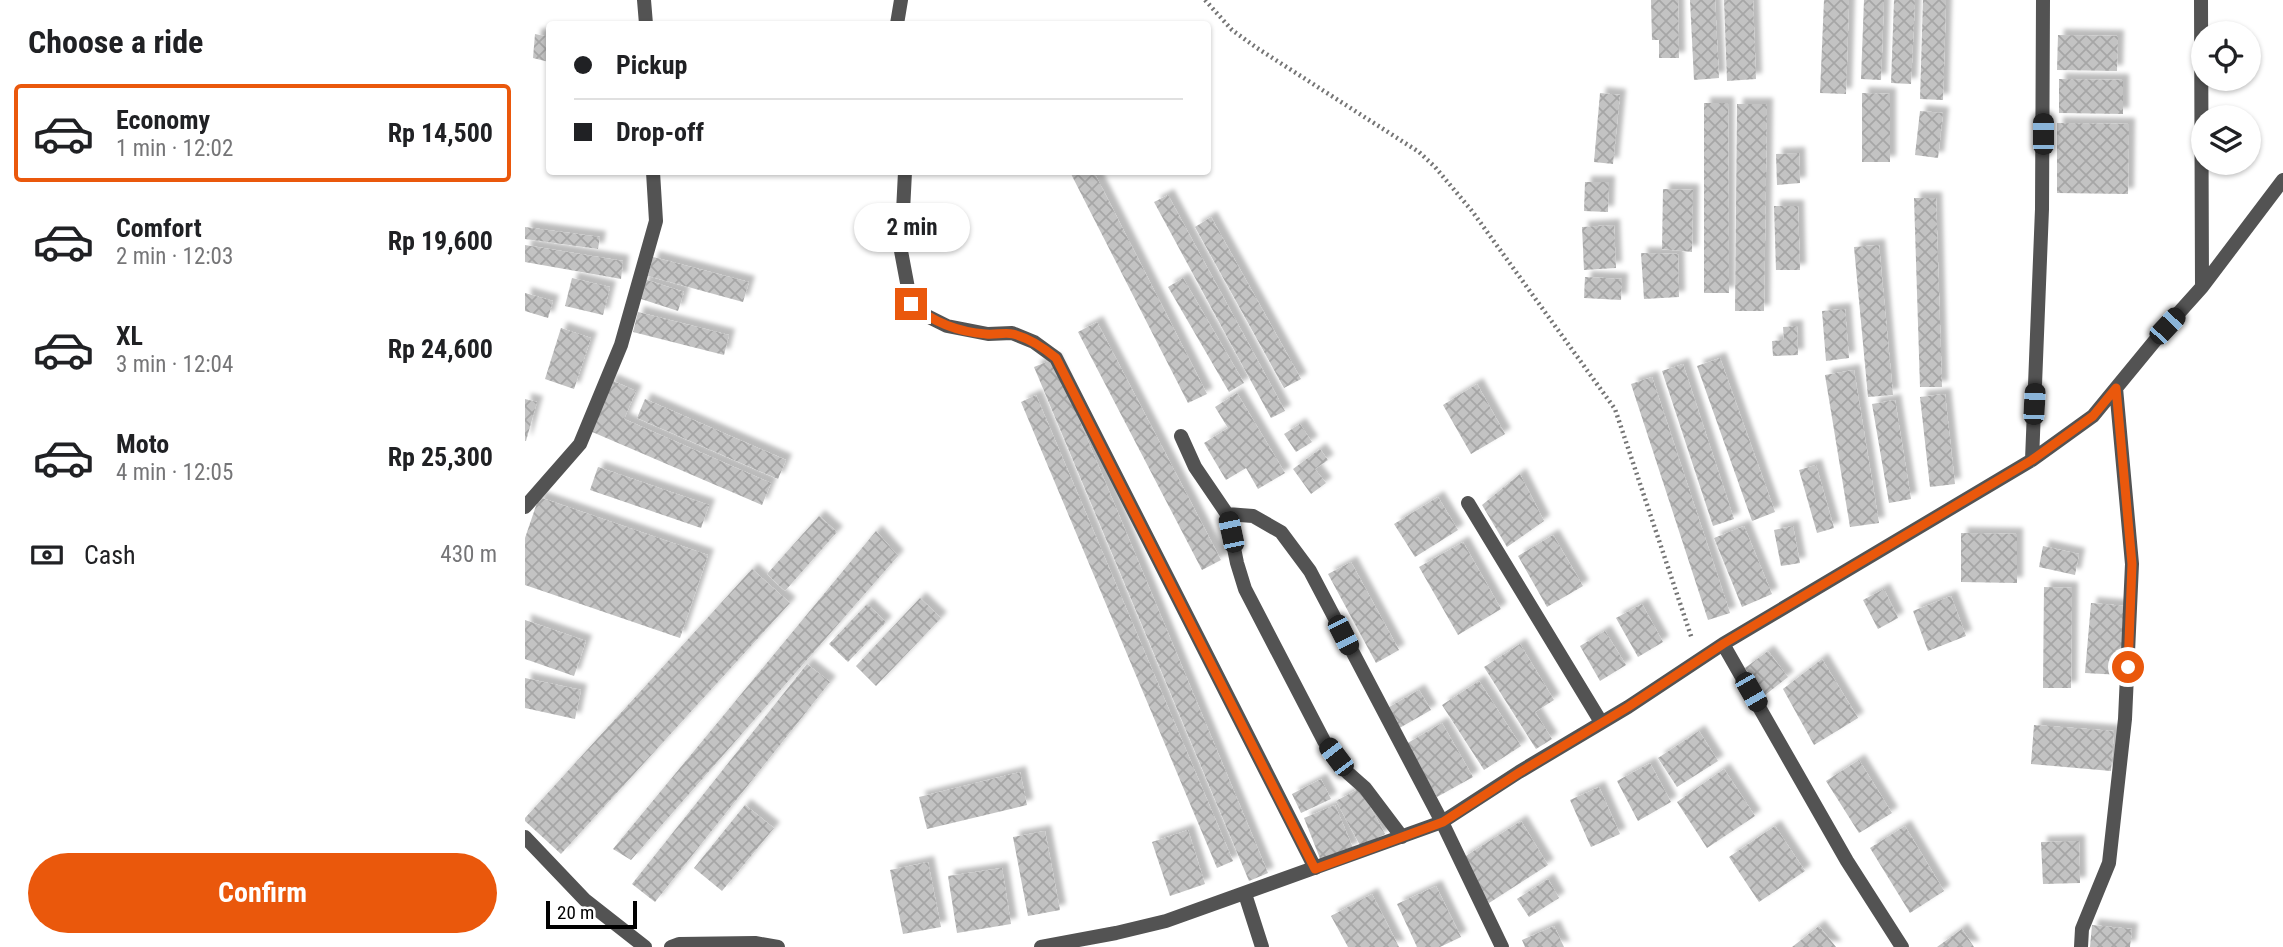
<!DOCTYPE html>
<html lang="en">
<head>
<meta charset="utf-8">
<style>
  :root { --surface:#fff; --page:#f2f2f2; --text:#202124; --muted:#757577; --line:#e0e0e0; --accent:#ea580c }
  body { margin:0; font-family:"Roboto Condensed",sans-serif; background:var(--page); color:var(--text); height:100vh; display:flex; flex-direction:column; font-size:26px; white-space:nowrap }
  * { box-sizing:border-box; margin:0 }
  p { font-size:23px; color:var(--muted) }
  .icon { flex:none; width:38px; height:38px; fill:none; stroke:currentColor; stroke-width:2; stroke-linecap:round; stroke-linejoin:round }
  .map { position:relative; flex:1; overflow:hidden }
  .drawer { display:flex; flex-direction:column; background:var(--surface); width:525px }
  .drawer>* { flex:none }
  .guide { position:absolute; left:21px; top:21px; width:665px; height:154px; border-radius:7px; box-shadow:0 2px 5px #0004; display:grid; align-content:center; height:154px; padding:0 28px; background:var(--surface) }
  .controls { position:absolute; left:1666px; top:21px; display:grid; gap:14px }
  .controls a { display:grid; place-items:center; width:70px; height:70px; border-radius:50%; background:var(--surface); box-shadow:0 2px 5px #0004; font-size:35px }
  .scale { position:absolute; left:21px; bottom:18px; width:91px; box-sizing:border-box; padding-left:7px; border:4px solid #000; border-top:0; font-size:19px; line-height:24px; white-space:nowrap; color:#000; -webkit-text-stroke:5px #fff; paint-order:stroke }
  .end { position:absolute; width:32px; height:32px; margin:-16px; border:9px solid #ea580c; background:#fff; box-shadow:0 0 0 4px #fff }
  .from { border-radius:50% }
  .bubble { position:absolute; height:49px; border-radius:24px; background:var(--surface); box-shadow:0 2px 5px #0004; font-size:23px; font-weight:700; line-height:49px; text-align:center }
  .car { position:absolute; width:21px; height:42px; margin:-21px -10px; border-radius:9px; box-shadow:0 0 5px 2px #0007; background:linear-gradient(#222 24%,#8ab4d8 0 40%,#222 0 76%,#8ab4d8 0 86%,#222 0) }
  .guide b { display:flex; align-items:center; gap:24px; height:66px; font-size:26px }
  .guide b+b { border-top:2px solid var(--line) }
  .guide i { width:18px; height:18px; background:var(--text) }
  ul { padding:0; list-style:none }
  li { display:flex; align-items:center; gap:21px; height:98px; margin:0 14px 10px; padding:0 14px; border:4px solid transparent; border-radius:7px }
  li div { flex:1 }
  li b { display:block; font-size:26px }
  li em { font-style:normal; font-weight:700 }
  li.current { border-color:var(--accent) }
  li>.icon { width:63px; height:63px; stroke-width:1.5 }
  h2 { padding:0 28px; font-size:32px; line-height:84px }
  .pay { display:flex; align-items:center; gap:18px; height:77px; padding:0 28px; font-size:26px }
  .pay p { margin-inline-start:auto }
  .action { display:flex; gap:14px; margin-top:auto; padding:14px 28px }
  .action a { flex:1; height:80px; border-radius:42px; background:var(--accent); color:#fff; font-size:28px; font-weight:700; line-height:80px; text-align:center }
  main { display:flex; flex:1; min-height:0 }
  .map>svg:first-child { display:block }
  .building { fill:url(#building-cross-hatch); filter:url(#shadow) }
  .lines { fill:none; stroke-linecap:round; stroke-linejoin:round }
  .path { stroke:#757575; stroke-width:4.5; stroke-dasharray:2 3.5; stroke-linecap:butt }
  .service { stroke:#535353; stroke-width:14 }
  .minor { stroke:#535353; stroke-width:14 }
  .route { stroke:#ea580c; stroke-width:9 }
</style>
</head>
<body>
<main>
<section class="drawer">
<h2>Choose a ride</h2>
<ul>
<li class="current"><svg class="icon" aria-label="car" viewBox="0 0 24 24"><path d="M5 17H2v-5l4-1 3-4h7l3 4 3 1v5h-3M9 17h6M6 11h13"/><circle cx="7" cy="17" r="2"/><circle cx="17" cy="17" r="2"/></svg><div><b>Economy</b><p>1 min · 12:02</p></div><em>Rp 14,500</em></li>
<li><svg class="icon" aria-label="car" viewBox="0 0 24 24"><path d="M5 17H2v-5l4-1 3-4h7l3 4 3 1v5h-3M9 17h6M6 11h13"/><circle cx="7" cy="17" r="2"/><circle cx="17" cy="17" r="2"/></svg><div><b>Comfort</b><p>2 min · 12:03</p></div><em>Rp 19,600</em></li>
<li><svg class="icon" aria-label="car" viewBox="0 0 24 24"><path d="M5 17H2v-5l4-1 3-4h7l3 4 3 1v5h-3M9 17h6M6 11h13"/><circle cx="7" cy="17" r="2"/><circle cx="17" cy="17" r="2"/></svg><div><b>XL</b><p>3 min · 12:04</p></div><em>Rp 24,600</em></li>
<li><svg class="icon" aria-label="car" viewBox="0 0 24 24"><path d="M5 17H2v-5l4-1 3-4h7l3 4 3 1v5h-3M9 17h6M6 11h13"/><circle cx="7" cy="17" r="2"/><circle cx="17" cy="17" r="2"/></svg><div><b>Moto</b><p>4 min · 12:05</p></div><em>Rp 25,300</em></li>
</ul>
<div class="pay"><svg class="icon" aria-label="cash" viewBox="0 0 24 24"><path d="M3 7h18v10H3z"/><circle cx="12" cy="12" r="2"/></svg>Cash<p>430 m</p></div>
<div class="action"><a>Confirm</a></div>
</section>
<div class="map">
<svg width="1758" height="947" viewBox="0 0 1758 947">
  <defs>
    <pattern id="building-cross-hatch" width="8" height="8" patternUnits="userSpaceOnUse" patternTransform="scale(1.75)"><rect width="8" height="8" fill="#c3c3c3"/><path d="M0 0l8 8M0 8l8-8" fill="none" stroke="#a6a6a6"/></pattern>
    <filter id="shadow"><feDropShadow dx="6" dy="-6" stdDeviation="2" flood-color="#0004"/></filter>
  </defs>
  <rect width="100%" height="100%" fill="#fff"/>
  <path class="building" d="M1126 0H1153L1154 58H1134V40H1127Z
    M1165 0H1190L1194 78 1169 80Z
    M1199 0H1228L1231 79 1202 81Z
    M1299 0H1324L1321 94 1295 93Z
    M1339 0H1359L1356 80 1336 79Z
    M1369 0H1390L1386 84 1366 83Z
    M1398 0H1421L1418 100 1395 99Z
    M10 34 24 37V62L8 58Z
    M1533 35 1593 36 1592 71 1532 70Z
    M1534 79 1598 80V114L1534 113Z
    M1075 93 1095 95 1088 164 1069 162Z
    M1337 93 1365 94V162H1337Z
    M1179 103H1203L1204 293H1179Z
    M1212 104H1242L1239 311H1210Z
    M1395 111 1418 113 1413 158 1390 155Z
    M1532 123 1604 124 1603 194 1532 193Z
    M1274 153 1275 183 1252 185 1251 154Z
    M545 172H569L682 394 663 403Z
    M1060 182H1084L1083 212 1059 211Z
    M1138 189 1168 190 1167 252 1137 249Z
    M643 195 760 411 746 418 629 202Z
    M1389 198H1411L1417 387H1395Z
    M1249 206H1273L1275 270H1251Z
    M686 217 776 379 759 388 670 227Z
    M1089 225 1091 268 1059 270 1057 227Z
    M0 227 75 237 73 249 0 239Z
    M0 245 98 261 96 279 0 262Z
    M1354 245 1368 395 1343 397 1329 247Z
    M1116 253 1153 254 1154 297 1119 299Z
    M128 257 224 282 218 302 123 276Z
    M1060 277 1097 279 1096 300 1059 298Z
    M47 278 85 287 78 315 40 306Z
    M658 278 719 383 704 392 643 287Z
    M119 279 159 292 153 311 113 298Z
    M0 293 28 301 23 318 0 311Z
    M1320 309 1324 358 1301 361 1297 311Z
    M113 312 204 335 199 355 108 332Z
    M572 322 696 560 677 570 553 332Z
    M1272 326 1273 355 1248 356 1247 341 1259 340 1258 327Z
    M36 328 66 338 49 389 20 379Z
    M1195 358 1250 512 1227 521 1172 366Z
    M529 359 743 873 724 881 509 367Z
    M1158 364 1209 519 1188 526 1137 371Z
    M1329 370 1354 523 1325 527 1300 375Z
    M1127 377 1205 613 1183 620 1106 384Z
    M86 380 111 391 99 419 246 483 237 505 65 431Z
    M952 384 980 434 946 454 918 405Z
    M712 393 760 473 733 489 721 468 701 480 679 443 703 428 690 407Z
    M1420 394 1430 484 1405 487 1395 397Z
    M511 395 708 861 692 868 496 402Z
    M0 399 12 402 1 441H0Z
    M120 399 261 460 253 479 112 418Z
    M1370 400 1386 499 1364 503 1347 404Z
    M775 424 787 442 771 452 759 434Z
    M795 449 803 460 790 469 801 483 786 494 768 469Z
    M1291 465 1309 528 1292 533 1274 470Z
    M73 467 184 505 176 528 65 490Z
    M995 474 1019 521 982 547 957 505Z
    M14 497 183 555 155 638 0 585V538Z
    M913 497 933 530 890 557 869 524Z
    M294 516 312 532 260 591 242 574Z
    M1219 526 1247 594 1217 607 1189 538Z
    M1268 526 1275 563 1256 566 1249 530Z
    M351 531 373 556 106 860 88 849Z
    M1436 533 1492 534V583L1436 582Z
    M1028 535 1058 586 1022 607 993 556Z
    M938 542 976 609 933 635 894 567Z
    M1518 546 1554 554 1550 575 1514 567Z
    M826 562 874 650 851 663 803 574Z
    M227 569 265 603 36 854 0 821V818Z
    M1519 587 1547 588 1546 688H1518Z
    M1359 589 1373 618 1353 629 1338 600Z
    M1426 596 1441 636 1403 651 1388 611Z
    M395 598 416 618 351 686 331 666Z
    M1566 603 1601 606 1596 675 1560 673Z
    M342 604 361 622 323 662 304 644Z
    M1117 604 1138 642 1113 657 1091 618Z
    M0 620 61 641 49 676 0 659Z
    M1080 631 1101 665 1075 681 1055 646Z
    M995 644 1029 700 1010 712 1027 739 1011 749 959 667Z
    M1243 651 1263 677 1240 695 1220 668Z
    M1297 659 1333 718 1289 745 1258 689Z
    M282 664 305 682 130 902 107 884Z
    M0 678 56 690 50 719 0 708Z
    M954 681 996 746 959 770 917 705Z
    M894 690 906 710 871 730 859 710Z
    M917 723 948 777 912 797 881 744Z
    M1509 725 1589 731 1586 771 1506 764Z
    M1174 731 1193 761 1152 787 1133 758Z
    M1334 760 1367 813 1334 833 1301 781Z
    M1125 763 1146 802 1113 821 1092 781Z
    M1199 769 1230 816 1182 848 1152 802Z
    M495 772 502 805 402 829 394 797Z
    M796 779 806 799 776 813 767 794Z
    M1074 787 1095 834 1066 847 1045 800Z
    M835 788 860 834 836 847 811 801Z
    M220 805 249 828 197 891 169 868Z
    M810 805 828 848 796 861 779 818Z
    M996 821 1023 865 964 903 936 859Z
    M1250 826 1280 871 1234 902 1204 857Z
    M1380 826 1419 891 1385 913 1345 848Z
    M663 830 680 884 645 896 627 842Z
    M520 831 535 910 503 916 488 837Z
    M1554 841 1555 883 1518 884 1516 842Z
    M403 862 416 927 378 934 365 870Z
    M477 868 486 924 432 933 423 876Z
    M1023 879 1034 898 1004 917 992 899Z
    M911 886 936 937 915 947H892L872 904Z
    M847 894 874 947H823L806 916Z
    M1567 925 1607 929 1605 947H1565Z
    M1029 926 1039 947H1000L997 940Z
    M1294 926 1311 947H1267Z
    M1437 929 1449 947H1412Z"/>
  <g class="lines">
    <path class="path" d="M680 0 707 30 732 48 894 152 910 167 947 211 1090 409 1167 639"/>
    <path class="service" d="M119 0 121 24
      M372 24 376 0
      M380 172 376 251 386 304 402 316 422 326 463 334 487 333 509 342 531 358 790 868
      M0 507 55 444 96 345 131 221 128 172
      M0 837 60 900 120 947"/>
    <path class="minor" d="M1676 0 1677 287
      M656 436 670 467 702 514 728 516 756 532 785 571 917 822 977 947
      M1507 460 1517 209 1518 0
      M943 503 1076 722
      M702 514 712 563 720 589 799 741 823 773 840 788 877 837
      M1198 644 1322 861 1377 947
      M720 894 737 947
      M146 947 154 944 230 943 253 947
      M516 947 591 933 641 921 917 822 994 772 1103 707 1198 644 1507 460 1568 416 1642 326 1677 287 1758 180
      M1556 947 1557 929 1584 863 1600 719 1607 564 1591 388"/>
  </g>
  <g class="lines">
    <path class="route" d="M386 304C408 322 432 332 461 334 470 335 480 332 488 334 504 338 519 348 531 358L790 869 918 822 995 772 1103 707 1198 644 1507 460 1568 416 1591 388 1607 564 1603 667"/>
  </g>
</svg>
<div class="controls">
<a><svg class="icon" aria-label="locate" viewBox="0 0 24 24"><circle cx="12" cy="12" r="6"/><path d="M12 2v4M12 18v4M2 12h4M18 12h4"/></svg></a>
<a><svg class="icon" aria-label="layers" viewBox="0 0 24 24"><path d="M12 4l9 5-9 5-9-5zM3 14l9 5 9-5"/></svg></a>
</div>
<div class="scale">20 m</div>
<i class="end from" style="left:1603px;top:667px"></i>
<i class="end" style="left:386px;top:304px"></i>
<div class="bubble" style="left:329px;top:203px;width:116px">2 min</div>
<i class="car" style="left:1518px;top:134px;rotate:0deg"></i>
<i class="car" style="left:1642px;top:326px;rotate:43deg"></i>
<i class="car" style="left:1509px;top:404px;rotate:3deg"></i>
<i class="car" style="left:706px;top:532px;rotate:348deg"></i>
<i class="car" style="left:818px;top:635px;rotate:153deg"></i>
<i class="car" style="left:1226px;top:692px;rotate:150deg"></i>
<i class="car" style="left:811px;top:757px;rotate:323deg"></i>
<div class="guide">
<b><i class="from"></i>Pickup</b>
<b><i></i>Drop-off</b>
</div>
</div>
</main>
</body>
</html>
